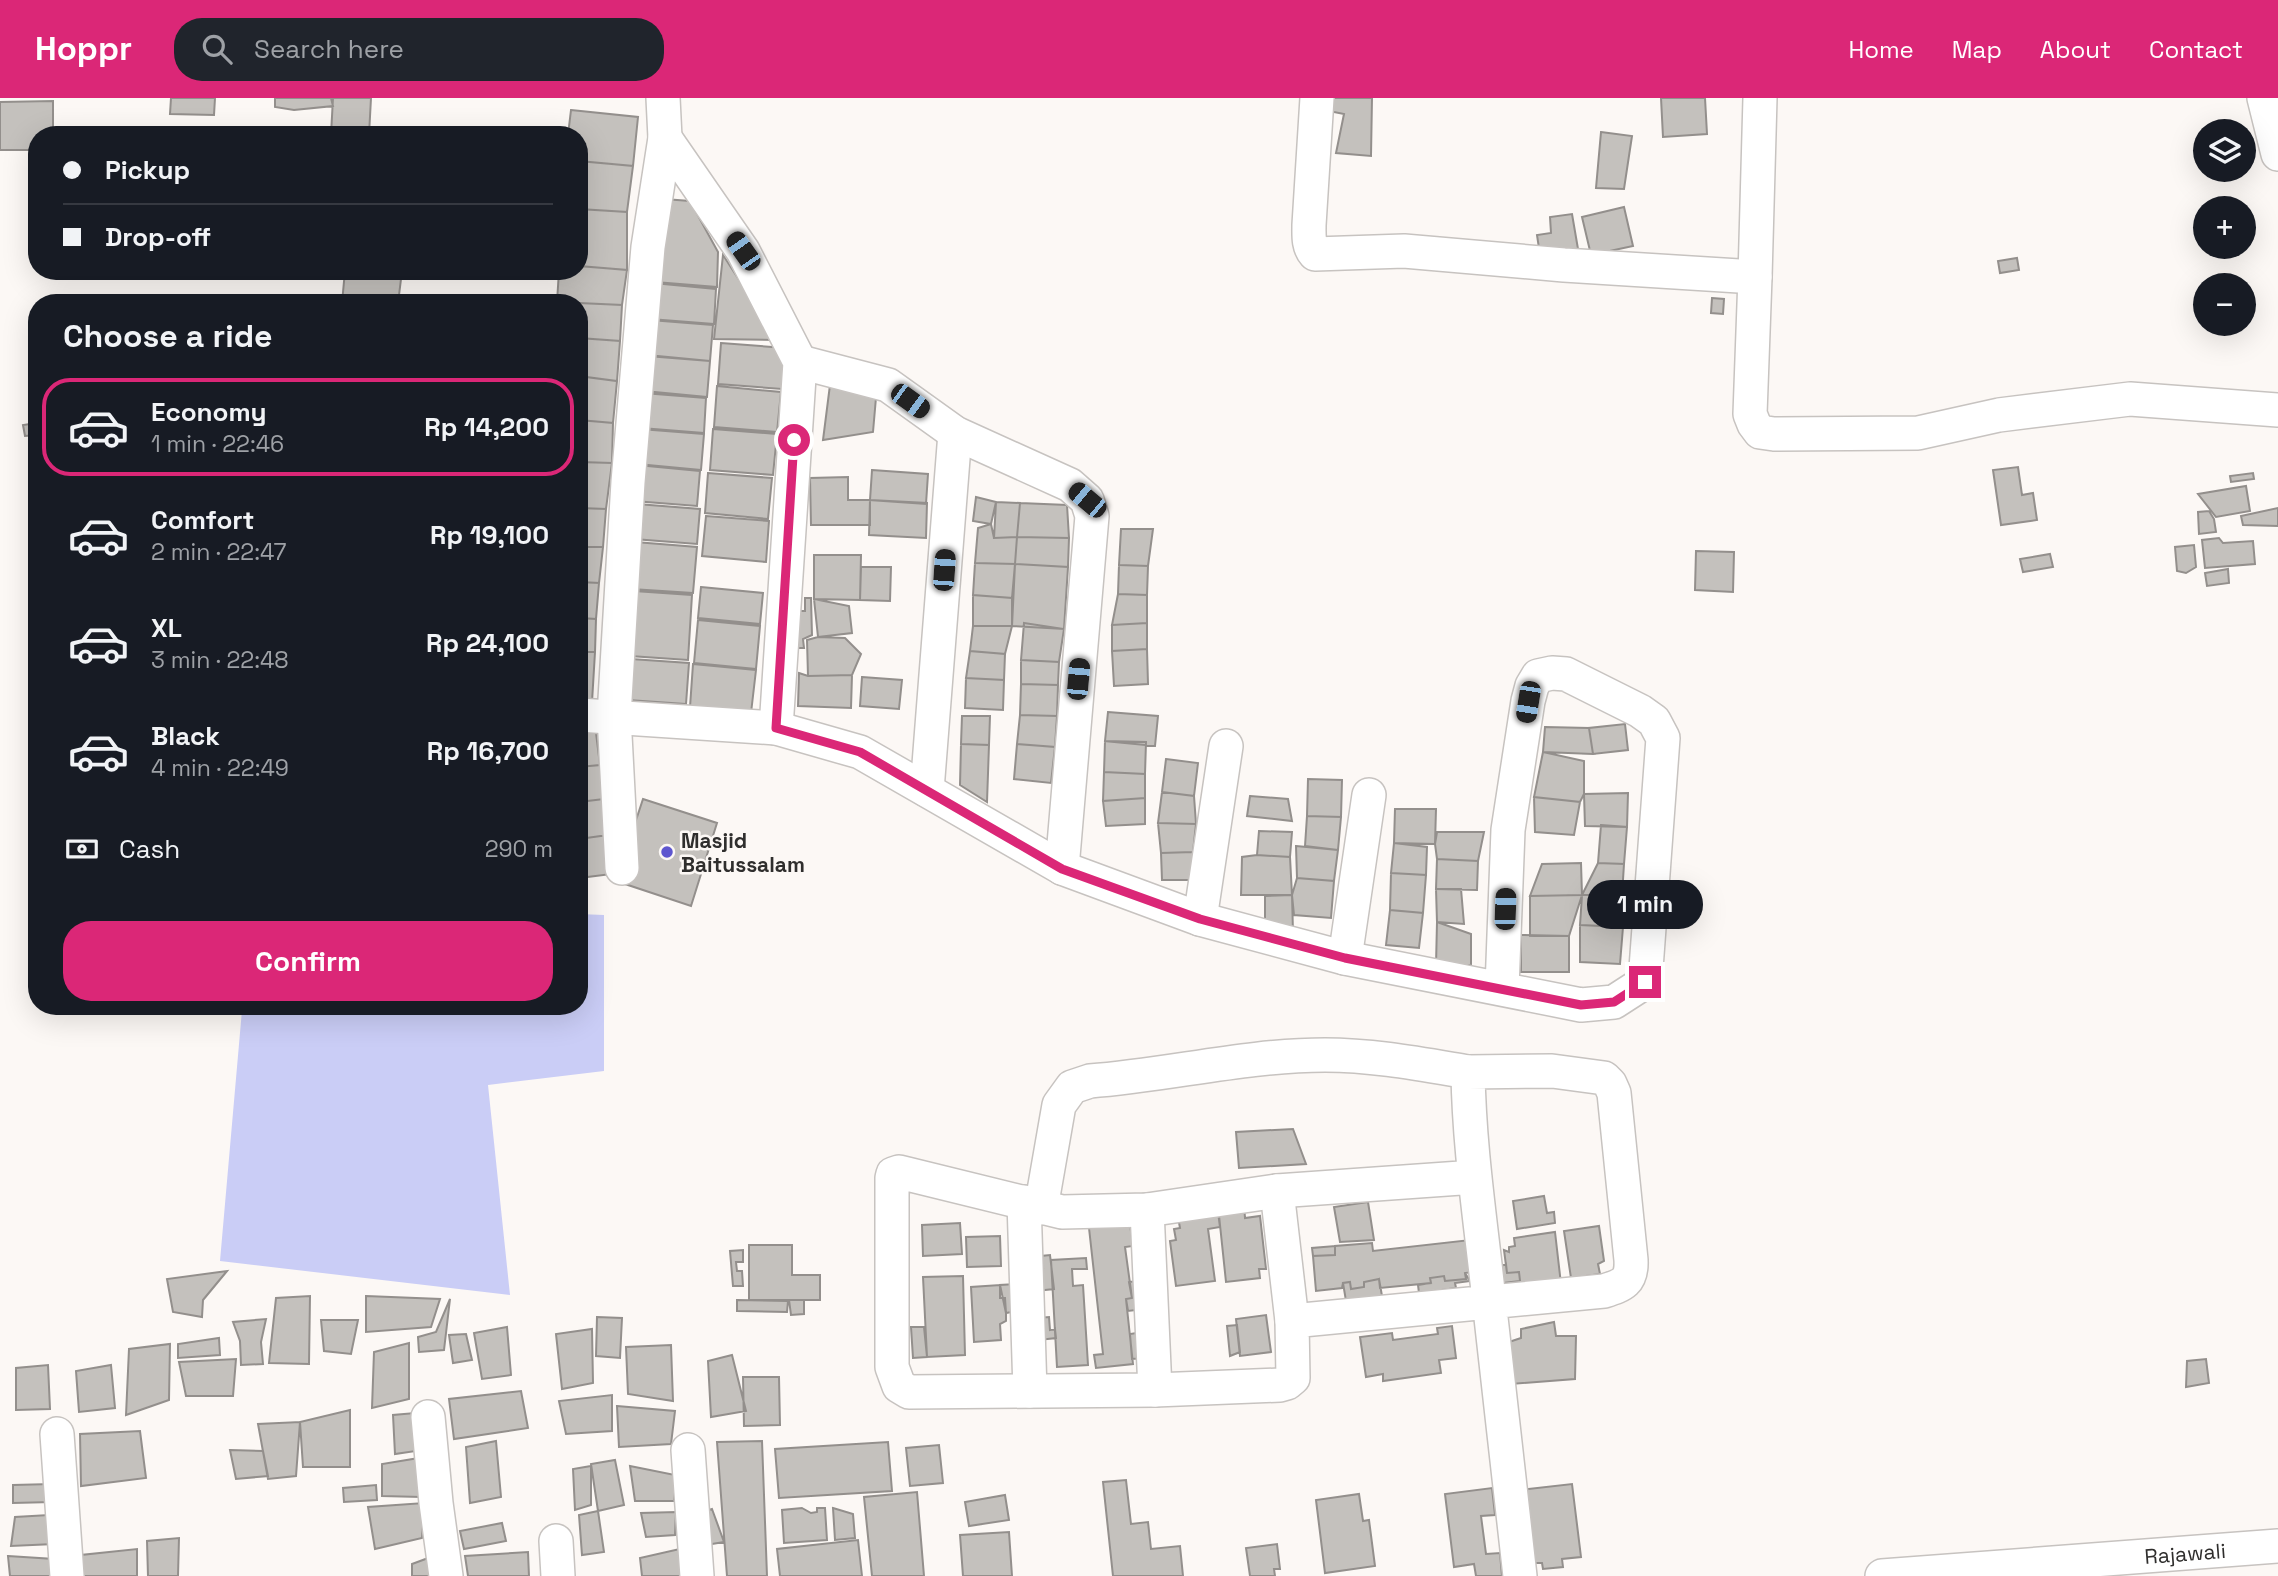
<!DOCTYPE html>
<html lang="en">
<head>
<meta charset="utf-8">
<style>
  :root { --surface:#171b24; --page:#20242c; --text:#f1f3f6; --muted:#9ea1a6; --line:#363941; --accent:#db2777 }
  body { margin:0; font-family:"Space Grotesk",sans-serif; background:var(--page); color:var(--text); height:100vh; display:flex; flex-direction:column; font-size:26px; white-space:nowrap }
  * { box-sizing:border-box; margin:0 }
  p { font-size:23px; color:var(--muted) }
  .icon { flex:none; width:38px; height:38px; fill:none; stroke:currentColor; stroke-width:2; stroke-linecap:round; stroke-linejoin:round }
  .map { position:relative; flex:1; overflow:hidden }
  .details { position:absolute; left:28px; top:196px; width:560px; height:721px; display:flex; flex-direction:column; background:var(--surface); border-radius:28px; box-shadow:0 7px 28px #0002 }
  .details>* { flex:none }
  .banner { position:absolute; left:28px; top:28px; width:560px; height:154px; border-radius:28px; box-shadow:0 7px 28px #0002; display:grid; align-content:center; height:154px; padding:0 35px; background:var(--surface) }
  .fabs { position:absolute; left:2193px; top:21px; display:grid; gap:14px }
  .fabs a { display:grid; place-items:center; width:63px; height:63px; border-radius:50%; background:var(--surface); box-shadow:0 7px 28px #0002; font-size:35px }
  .end { position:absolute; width:32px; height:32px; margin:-16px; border:9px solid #db2777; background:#fff; box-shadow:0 0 0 4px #fff }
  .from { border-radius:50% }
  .bubble { position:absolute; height:49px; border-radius:24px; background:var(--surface); box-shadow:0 7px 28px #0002; font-size:23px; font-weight:700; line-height:49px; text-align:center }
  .car { position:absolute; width:21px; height:42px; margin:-21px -10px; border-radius:9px; box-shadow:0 0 5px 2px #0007; background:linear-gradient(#222 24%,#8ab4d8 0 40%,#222 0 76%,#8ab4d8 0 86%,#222 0) }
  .banner b { display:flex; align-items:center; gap:24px; height:66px; font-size:26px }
  .banner b+b { border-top:2px solid var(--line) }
  .banner i { width:18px; height:18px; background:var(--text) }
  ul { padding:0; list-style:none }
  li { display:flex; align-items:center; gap:21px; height:98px; margin:0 14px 10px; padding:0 21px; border:4px solid transparent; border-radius:28px }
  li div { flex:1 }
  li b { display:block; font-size:26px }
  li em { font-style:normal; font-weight:700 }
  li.selected { border-color:var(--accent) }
  li>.icon { width:63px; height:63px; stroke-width:1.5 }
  h2 { padding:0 35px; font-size:32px; line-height:84px }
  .pay { display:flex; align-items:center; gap:18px; height:77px; padding:0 35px; font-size:26px }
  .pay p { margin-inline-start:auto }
  .action { display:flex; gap:14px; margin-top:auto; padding:14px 35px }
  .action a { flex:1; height:80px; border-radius:28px; background:var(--accent); color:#fff; font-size:28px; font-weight:700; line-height:80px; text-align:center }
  header { display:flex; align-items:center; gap:42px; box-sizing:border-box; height:98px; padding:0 35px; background:var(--accent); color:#fff }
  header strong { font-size:33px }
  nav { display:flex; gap:38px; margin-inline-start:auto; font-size:24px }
  .search { width:490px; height:63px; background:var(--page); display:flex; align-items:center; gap:18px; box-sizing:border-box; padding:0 24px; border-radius:28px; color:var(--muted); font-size:26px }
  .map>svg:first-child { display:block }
  .green { fill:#cacdf6 }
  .building { fill:#c4c1bd; stroke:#938f8c; stroke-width:2 }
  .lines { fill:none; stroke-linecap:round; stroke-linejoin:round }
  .minor-casing { stroke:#c7c3c0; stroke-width:36 }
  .minor { stroke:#fff; stroke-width:33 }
  .route { stroke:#db2777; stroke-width:9 }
  .poi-dot { fill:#5e56cf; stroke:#fcf8f5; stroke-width:2.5 }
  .labels { text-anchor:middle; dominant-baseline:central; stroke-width:5; stroke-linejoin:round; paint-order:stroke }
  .poi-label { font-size:21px; font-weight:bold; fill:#2f2e2d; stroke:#fcf8f5; text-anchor:start }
  .street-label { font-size:21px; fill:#2f2e2d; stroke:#fcf8f5 }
</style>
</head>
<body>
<header>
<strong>Hoppr</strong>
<div class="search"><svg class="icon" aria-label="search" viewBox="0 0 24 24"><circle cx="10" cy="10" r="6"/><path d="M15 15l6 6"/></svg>Search here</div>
<nav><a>Home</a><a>Map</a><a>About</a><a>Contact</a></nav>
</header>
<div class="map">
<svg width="2278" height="1478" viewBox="0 0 2278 1478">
  <rect width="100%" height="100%" fill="#fcf8f5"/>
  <path class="green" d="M579 816 604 817V973L488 987 510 1197 220 1163 242 912 321 908H579Z"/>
  <path class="building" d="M171 0H215L214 17 170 16Z
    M275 0H331L333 8 294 12 275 9Z
    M333 0H371L369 37H331Z
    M1327 0H1372L1371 58 1336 55 1344 16 1324 12Z
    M1661 0H1705L1707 36 1663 39Z
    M53 3V37H37V52H0V4Z
    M571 12 638 19 633 68 579 63V37H568Z
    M1601 34 1632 38 1624 91 1596 90Z
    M579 63 633 68 627 114 579 111Z
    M664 101 690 103 718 154 717 189 655 184Z
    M1624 109 1633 148 1591 157 1582 119Z
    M579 111 627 114V172L579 168Z
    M1572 116 1578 151 1540 157 1537 137 1551 135 1550 119Z
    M723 157 778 242 714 241Z
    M2017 160 2019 172 2000 175 1998 163Z
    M579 168 627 172 622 207 557 204 559 173H579Z
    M345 173H402L398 205H342Z
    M653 185 716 191 714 226 650 221Z
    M1712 200 1724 201 1723 216 1711 215Z
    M579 205 622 207 620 243 579 240Z
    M650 222 713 227 710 263 647 257Z
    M579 240 620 243 617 283 579 278Z
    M721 245 785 250 782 291 718 286Z
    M647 258 710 263 707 299 644 293Z
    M579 278 617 283 613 325 579 322Z
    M831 279 877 288 873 334 823 342Z
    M717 288 781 294 777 334 714 329Z
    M643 295 706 300 704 335 641 330Z
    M579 322 613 325 612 365 579 364Z
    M37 325V337L25 338 23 327Z
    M640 331 704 336 701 372 637 366Z
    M713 331 777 336 773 377 710 372Z
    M579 364 612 365 606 411 579 410Z
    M637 367 700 373 697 408 634 403Z
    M2018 369 2022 397 2033 395 2037 422 2001 427 1993 372Z
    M872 372 928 376 926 406 870 402Z
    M708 375 772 380 768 421 705 415Z
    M2253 375 2254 381 2231 384 2230 378Z
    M848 379V402H870V427H811L810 380Z
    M2246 388 2250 413 2216 419 2198 396Z
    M976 399 996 404 991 426 973 423Z
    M870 402 927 405 926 440 869 437Z
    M996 404 1020 405 1017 439 994 440Z
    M1020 405 1067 407 1069 440 1017 439Z
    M637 406 700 411 697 446 634 441Z
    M579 410 606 411 603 449H579Z
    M2278 410V428L2243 427 2241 418Z
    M2209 413 2214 421 2216 434 2199 436 2198 414Z
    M706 418 769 423 766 464 702 458Z
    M991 426 994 440 1017 439 1015 466 975 465 978 430Z
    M1121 431H1153L1148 468 1119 467Z
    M1017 439 1069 440 1068 469 1015 466Z
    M2219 440 2223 445 2253 443 2255 466 2205 470 2202 442Z
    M635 444 697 449 693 495 631 491Z
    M2194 447 2196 469 2186 475 2177 473 2175 449Z
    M579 449H603L599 485 579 484Z
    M1696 453 1734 454 1733 494 1695 492Z
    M2050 456 2053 469 2023 474 2020 461Z
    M814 457H861L860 502 814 501Z
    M975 465 1015 466 1012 500 973 497Z
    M1015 466 1068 469 1064 531 1012 528Z
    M1119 467 1148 468 1147 497 1118 496Z
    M861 469H891L890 503 860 502Z
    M2228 471 2229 485 2207 488 2205 475Z
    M579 484 599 485 596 521 579 520Z
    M701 489 763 495 760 526 698 520Z
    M634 493 692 497 688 562 630 558Z
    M1118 496 1147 497V525L1112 527Z
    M973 497 1012 500V528H973Z
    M805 500H811L812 537 803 541 804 550H794L793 513H805Z
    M814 501 849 508 852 535 818 539Z
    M579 520 596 521 595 554H579Z
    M698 522 760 528 756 571 694 565Z
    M1024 525 1064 531 1059 564 1021 562Z
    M1147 525V551L1112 553V527Z
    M973 528H1012L1005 556 970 553Z
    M818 539 845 540 861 556 852 577 808 578 807 542Z
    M1147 551 1148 586 1114 588 1112 553Z
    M970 553 1005 556 1004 582 966 580Z
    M579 554H595L592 604 579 603Z
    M631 561 689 565 686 606 628 602Z
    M1021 562 1059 564 1058 587 1021 586Z
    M693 566 756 572 751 615 690 609Z
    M799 575 808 578 852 577 851 610 798 608Z
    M862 579 902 582 899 611 860 608Z
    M966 580 1004 582 1003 612 965 610Z
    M1021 586 1058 587 1057 618 1020 617Z
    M1108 614 1158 618 1155 648 1105 643Z
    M1020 617 1057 618 1055 649 1017 646Z
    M962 618H990L989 647 961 646Z
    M1625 626 1628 652 1593 656 1589 630Z
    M579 627H595L600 667 579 669Z
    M1545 629 1589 630 1593 656 1543 654Z
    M1105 643 1146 644 1145 676 1104 674Z
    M961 646 989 647 987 704 960 687Z
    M1017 646 1055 649 1051 685 1014 681Z
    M1543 654 1584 663V696L1580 704 1534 699Z
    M1166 661 1198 665 1194 698 1162 694Z
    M600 667 604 701 579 704V669Z
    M1104 674 1145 676V700L1103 703Z
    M1308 681 1342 682 1341 719 1307 718Z
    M1162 694 1194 698 1196 726 1158 725Z
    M1628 695 1627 729 1585 728 1584 696Z
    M1250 698 1288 701 1292 723 1247 718Z
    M1534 699 1580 704 1574 737 1535 734Z
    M1145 700V726L1106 728 1103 703Z
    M604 701 608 737 579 741V704Z
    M643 701 717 725 691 808 616 783Z
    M1395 711H1436L1435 746 1394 745Z
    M1307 718 1341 719 1338 752 1305 748Z
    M1158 725 1196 726 1193 754 1161 755Z
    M1601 727 1627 729 1624 766 1598 765Z
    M1259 733 1292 734 1290 759 1257 757Z
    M1437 734H1484L1478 763 1437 761 1435 746Z
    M608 737 612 776 579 780V741Z
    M1394 745 1427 749 1426 777 1391 775Z
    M1296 748 1338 752 1334 783 1297 780Z
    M1193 754V782H1162L1161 755Z
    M1257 757 1290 759 1292 797H1241L1242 759Z
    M1437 761 1478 763 1477 792 1436 791Z
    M1581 765 1582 797 1530 798 1542 766Z
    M1598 765 1624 766 1622 797H1582Z
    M1391 775 1426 777 1423 815 1390 812Z
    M1297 780 1334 783 1331 820 1294 817 1292 797Z
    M1436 791H1461L1464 826 1437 824Z
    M1292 797 1293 834 1265 835V798Z
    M1582 797 1569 838H1530V798Z
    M1582 797H1622L1623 829 1580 827Z
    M1390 812 1423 815 1419 850 1386 847Z
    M1437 824 1471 836V867H1436Z
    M1580 827 1623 829 1620 866 1580 864Z
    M1521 837 1569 838V874H1521Z
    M1293 1031 1306 1066 1239 1070 1236 1034Z
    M1544 1098 1547 1115 1554 1114 1555 1125 1517 1131 1513 1103Z
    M1368 1104 1374 1142 1340 1144 1334 1109Z
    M1244 1106 1245 1120 1260 1118 1266 1171H1259L1260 1180 1226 1184 1218 1108Z
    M1218 1114 1220 1129 1208 1131 1215 1183 1176 1188 1170 1143 1176 1142 1174 1131 1180 1130 1178 1119Z
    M960 1125 962 1156 923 1158 922 1127Z
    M1130 1126 1133 1148 1125 1149 1132 1200 1126 1201 1133 1266 1096 1270 1094 1257 1103 1256 1089 1130Z
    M1599 1128 1604 1163 1598 1166 1600 1176 1571 1180 1564 1133Z
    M1555 1134 1561 1186 1521 1191 1519 1174 1507 1175 1504 1152 1509 1154V1149L1515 1148 1514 1140Z
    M1000 1138 1001 1168 967 1169 966 1139Z
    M1470 1142 1473 1174 1465 1175 1466 1181 1445 1183 1444 1178 1430 1180 1431 1185 1380 1190 1379 1181 1364 1184V1189L1351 1191 1350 1184 1343 1185 1342 1190 1316 1193 1313 1158 1335 1157V1148L1372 1145 1373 1153Z
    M749 1147H792V1177H820V1202H749Z
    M1335 1148V1157L1313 1158 1312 1150Z
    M743 1152V1164H736L737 1173H742L743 1188H733L730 1153Z
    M1050 1157 1054 1191 1036 1193 1034 1171 1043 1170 1041 1158Z
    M1086 1160 1087 1171H1072L1073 1188 1083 1187 1088 1267 1057 1269 1051 1162Z
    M1506 1166 1507 1175 1519 1174 1520 1183 1503 1185 1501 1168Z
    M227 1173 203 1202 202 1219 173 1214 167 1181Z
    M1465 1175 1470 1183 1455 1185 1456 1190 1419 1195 1418 1187 1431 1185 1430 1180 1444 1178 1445 1183 1466 1181Z
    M963 1178 965 1257 927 1259 923 1179Z
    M1379 1181 1382 1198 1346 1203 1343 1185 1350 1184 1351 1191 1364 1189V1184Z
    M1146 1182 1144 1211 1128 1213 1126 1201 1132 1200 1129 1184Z
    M1016 1186 1017 1213 1006 1215 1000 1187Z
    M1000 1187V1200H1005L1006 1215V1223L1000 1226 1001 1242 974 1244 971 1189Z
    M310 1198 309 1266 269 1265 276 1200Z
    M366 1198 440 1201 431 1229 366 1234Z
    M450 1201 444 1252 419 1254 418 1239 436 1234Z
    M737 1202 788 1203 787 1214 737 1213Z
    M789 1202H804V1216L791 1217Z
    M1266 1217 1271 1254 1240 1258 1236 1221Z
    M597 1219 622 1220 620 1260 596 1258Z
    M1049 1219 1050 1232 1055 1231 1056 1240 1039 1242 1038 1220Z
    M266 1221 261 1244 263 1266 241 1267 240 1243 233 1224Z
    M321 1222H358L351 1256 324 1253Z
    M1554 1224 1556 1238H1576L1575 1281 1511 1286 1506 1245 1521 1240V1231Z
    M1237 1227 1240 1254 1230 1258 1227 1228Z
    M1452 1228 1456 1260 1439 1262 1441 1275 1383 1283V1276L1366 1279 1360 1239 1392 1235 1393 1242 1438 1236 1437 1230Z
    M507 1229 511 1277 482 1281 474 1235Z
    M911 1229H924L927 1259 913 1260Z
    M592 1231 593 1285 562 1291 556 1236Z
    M1143 1234 1145 1260 1132 1261 1130 1236Z
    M466 1236 472 1262 453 1265 449 1237Z
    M219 1240 220 1257 178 1260V1246Z
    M409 1245V1301L372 1310 374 1254Z
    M170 1246 169 1302 126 1317 129 1251Z
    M671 1247 673 1303 628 1296 626 1249Z
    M732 1257 746 1313 711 1319 708 1263Z
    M236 1261 233 1298H186L179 1264Z
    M2206 1261 2209 1285 2186 1289 2187 1263Z
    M48 1267 50 1311 16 1312V1270Z
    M111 1267 115 1310 79 1314 76 1273Z
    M743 1279H779L780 1327 744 1328Z
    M521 1293 528 1330 454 1341 449 1301Z
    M612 1297V1333L566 1336 559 1303Z
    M617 1308 675 1313 671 1346 619 1349Z
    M350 1312V1369H303L300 1324Z
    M415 1315 416 1353 395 1356 393 1317Z
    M300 1324 296 1378 268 1381 258 1326Z
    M140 1333 146 1380 81 1388 80 1336Z
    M496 1343 501 1399 470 1405 466 1349Z
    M762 1343 767 1478H727L717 1344Z
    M888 1344 892 1393 779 1400 775 1351Z
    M939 1347 943 1385 910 1388 906 1350Z
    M230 1352 263 1353 268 1378 236 1381Z
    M419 1360 421 1399 382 1398V1366Z
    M615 1362 624 1407 598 1413 591 1366Z
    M591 1368V1407L575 1412 573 1371Z
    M630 1368 675 1377 674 1403H635Z
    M1126 1382 1131 1426 1148 1424 1151 1451 1180 1448 1183 1478H1113L1103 1384Z
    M52 1386V1404L13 1405V1387Z
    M1572 1386 1581 1459 1562 1461 1563 1469 1543 1471 1542 1465H1534L1512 1393Z
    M376 1387 377 1402 344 1404 343 1390Z
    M1492 1390 1495 1417 1481 1418 1486 1456 1500 1455 1502 1478H1476L1474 1466 1454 1469 1445 1396Z
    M917 1394 924 1478H872L864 1399Z
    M1359 1396 1363 1423 1369 1422 1375 1468 1325 1475 1316 1402Z
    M1005 1397 1009 1422 969 1428 965 1404Z
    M424 1405 422 1440 375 1451 368 1409Z
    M802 1410 811 1415 817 1414V1410H825L827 1442 784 1445 782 1412Z
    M833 1410 853 1416 855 1440 835 1442Z
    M712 1411 724 1444 700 1448 702 1414Z
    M598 1413 604 1454 582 1457 579 1417Z
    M676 1414 675 1437 646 1439 641 1415Z
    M49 1417 54 1446 11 1448 15 1419Z
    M502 1425 506 1443 464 1451 460 1433Z
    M1009 1434 1012 1478H963L960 1437Z
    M179 1440 178 1478H148L147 1443Z
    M858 1442 862 1478H780L777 1451Z
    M1277 1446 1280 1471H1274L1275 1478H1250L1246 1450Z
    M684 1450 681 1478H642L640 1460Z
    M137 1451V1478H81V1457Z
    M528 1454 529 1478H468L465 1458Z
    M8 1458 54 1461 53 1478H10Z
    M431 1459 433 1478H412V1466Z"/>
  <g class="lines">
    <g class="minor-casing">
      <g id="minor">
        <path d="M1317 0 1309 127C1309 138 1308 148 1315 156L1404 153 1564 167 1755 179 1760 0"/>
        <path d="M2264 0 2278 56"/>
        <path d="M665 40 743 153 800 264 776 630"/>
        <path d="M1755 179 1750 316 1754 326 1760 334 1774 336 1918 335 1999 317 2130 301 2278 312"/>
        <path d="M800 264 888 287 955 335 1070 387 1087 402 1092 418 1062 770"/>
        <path d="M579 617 776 630 860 654 1062 770 1200 821 1345 860 1581 907 1614 904 1645 884 1663 640 1654 623 1640 613 1566 576 1552 575 1538 578 1532 588 1528 603 1508 732 1502 890"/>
        <path d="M927 692 955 335"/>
        <path d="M622 770 614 618 628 384 648 149 665 40 663 0"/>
        <path d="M1200 821 1226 648"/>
        <path d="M1345 860 1369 697"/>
        <path d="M1475 1079 1277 1093 1147 1112 1062 1114 899 1074 893 1076 892 1080V1269L899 1288 909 1294 1155 1292 1280 1287 1287 1285 1293 1280 1292 1223 1604 1193C1623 1187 1632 1184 1631 1162L1614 995 1610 986 1604 980 1552 973 1468 974C1469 1050 1481 1126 1489 1202 1500 1294 1509 1386 1520 1478"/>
        <path d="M1277 1093 1292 1223"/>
        <path d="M1024 1104 1030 1293"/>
        <path d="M1041 1110 1059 1007 1072 989 1090 983C1169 977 1246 957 1325 957 1373 957 1420 966 1468 974"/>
        <path d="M1147 1112 1155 1292"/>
        <path d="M428 1319 436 1405 446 1478"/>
        <path d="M57 1336 67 1478"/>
        <path d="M688 1352 697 1478"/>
        <path d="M556 1443 558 1478"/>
        <path id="s1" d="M1882 1478 2278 1448"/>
      </g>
    </g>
    <use href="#minor" class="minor"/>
  </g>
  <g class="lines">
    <path class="route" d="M794 342 776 630 860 654 1062 771 1200 821 1345 860 1581 907 1614 904 1645 884"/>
  </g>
  <circle class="poi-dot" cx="667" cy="754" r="7"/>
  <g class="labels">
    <g class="poi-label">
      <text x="681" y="742">Masjid<tspan x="681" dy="24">Baitussalam</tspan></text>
    </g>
    <g class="street-label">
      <text stroke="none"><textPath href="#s1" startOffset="304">Rajawali</textPath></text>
    </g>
  </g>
</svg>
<div class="fabs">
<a><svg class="icon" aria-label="layers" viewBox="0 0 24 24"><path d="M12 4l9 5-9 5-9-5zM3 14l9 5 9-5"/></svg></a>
<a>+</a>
<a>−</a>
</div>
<i class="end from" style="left:794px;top:342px"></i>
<i class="end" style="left:1645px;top:884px"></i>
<div class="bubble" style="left:1587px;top:782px;width:116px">1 min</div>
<i class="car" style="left:743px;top:153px;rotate:325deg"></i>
<i class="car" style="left:910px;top:303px;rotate:126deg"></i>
<i class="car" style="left:1087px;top:402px;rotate:310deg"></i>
<i class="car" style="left:944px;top:472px;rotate:4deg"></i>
<i class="car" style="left:1078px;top:581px;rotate:5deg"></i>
<i class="car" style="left:1528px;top:604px;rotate:189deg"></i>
<i class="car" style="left:1505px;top:811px;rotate:2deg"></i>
<div class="banner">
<b><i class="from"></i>Pickup</b>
<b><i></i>Drop-off</b>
</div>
<section class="details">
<h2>Choose a ride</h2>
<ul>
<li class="selected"><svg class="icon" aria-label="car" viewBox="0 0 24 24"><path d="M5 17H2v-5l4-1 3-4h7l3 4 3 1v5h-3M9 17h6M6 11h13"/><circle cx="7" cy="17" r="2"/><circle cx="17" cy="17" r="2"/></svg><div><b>Economy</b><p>1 min · 22:46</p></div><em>Rp 14,200</em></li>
<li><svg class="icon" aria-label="car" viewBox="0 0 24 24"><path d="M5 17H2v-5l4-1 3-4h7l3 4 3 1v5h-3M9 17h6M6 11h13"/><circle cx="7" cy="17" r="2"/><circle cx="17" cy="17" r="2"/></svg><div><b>Comfort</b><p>2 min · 22:47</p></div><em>Rp 19,100</em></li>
<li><svg class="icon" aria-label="car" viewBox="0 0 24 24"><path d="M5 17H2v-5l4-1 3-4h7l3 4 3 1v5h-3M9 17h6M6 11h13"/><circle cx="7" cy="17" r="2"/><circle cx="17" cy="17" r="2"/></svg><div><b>XL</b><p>3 min · 22:48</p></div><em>Rp 24,100</em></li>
<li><svg class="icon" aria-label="car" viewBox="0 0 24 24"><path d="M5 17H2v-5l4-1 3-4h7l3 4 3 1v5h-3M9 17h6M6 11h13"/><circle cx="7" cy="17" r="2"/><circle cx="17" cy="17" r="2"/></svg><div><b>Black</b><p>4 min · 22:49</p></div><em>Rp 16,700</em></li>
</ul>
<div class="pay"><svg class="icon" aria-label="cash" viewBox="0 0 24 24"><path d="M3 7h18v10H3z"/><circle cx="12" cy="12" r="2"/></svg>Cash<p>290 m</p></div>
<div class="action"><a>Confirm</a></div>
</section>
</div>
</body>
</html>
